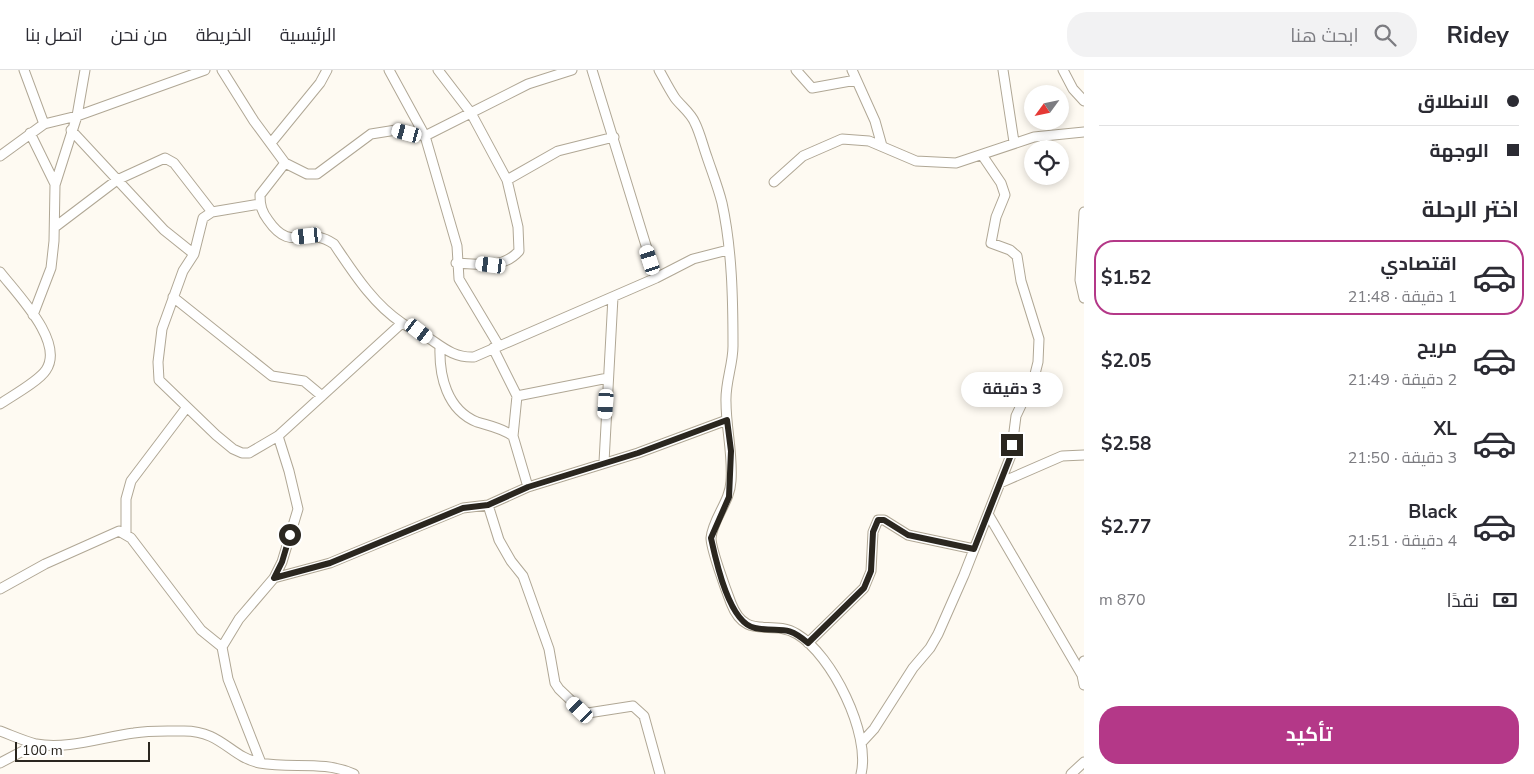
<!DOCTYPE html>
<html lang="ar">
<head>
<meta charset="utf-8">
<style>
  :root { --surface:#fff; --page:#f2f2f3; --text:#2b2b33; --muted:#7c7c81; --line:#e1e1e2; --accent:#b43888 }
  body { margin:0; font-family:"Nunito Sans",Cairo,sans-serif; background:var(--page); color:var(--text); direction:rtl; height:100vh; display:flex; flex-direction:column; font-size:19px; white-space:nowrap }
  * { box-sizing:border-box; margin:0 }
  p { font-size:16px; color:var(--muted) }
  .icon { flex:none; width:28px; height:28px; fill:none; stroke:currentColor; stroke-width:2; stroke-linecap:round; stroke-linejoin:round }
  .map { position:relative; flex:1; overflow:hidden; direction:ltr }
  .details { display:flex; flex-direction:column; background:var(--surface); width:450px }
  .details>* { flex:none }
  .guide { display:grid; align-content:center; height:110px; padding:0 15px; background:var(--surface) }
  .needle { width:32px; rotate:237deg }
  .fabs { position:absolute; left:1024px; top:15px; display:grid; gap:10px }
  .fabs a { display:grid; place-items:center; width:45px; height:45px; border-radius:50%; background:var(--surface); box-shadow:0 2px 8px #0003; font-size:25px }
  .scale { position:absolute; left:15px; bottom:12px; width:135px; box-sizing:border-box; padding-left:5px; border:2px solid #2a261f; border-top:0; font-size:14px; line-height:18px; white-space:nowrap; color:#2a261f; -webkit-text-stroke:4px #fff; paint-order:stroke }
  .end { position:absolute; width:22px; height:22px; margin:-11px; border:6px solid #2a261f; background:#fff; box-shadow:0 0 0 2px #fff }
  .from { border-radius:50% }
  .bubble { position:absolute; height:35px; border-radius:18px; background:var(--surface); box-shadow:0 2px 8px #0003; font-size:16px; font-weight:700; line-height:35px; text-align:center; direction:rtl }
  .car { position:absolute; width:15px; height:30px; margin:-15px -8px; border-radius:6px; box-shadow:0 0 4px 1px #0007; background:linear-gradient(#fff 24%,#345 0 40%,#fff 0 76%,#345 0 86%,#fff 0) }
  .guide b { display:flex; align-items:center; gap:18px; height:48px; font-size:19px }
  .guide b+b { border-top:1px solid var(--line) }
  .guide i { width:12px; height:12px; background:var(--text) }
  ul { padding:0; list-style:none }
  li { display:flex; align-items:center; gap:15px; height:75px; margin:0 10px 8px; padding:0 5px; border:2px solid transparent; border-radius:20px }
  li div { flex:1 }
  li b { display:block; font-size:19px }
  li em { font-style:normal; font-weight:700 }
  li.selected { border-color:var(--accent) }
  li>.icon { width:45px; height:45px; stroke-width:1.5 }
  h2 { padding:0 15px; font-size:22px; line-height:60px }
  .pay { display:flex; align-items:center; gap:12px; height:55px; padding:0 15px; font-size:19px }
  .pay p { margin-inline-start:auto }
  .button { display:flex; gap:10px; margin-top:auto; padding:10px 15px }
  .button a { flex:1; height:58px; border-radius:20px; background:var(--accent); color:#fff; font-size:20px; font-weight:700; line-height:58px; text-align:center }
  header { display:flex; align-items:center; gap:30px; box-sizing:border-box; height:70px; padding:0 25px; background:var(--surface); border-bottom:1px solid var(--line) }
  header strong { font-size:24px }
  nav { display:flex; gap:28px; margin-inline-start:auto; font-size:18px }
  .search { width:350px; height:45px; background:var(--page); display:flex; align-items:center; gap:12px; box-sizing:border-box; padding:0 18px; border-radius:20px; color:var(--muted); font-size:19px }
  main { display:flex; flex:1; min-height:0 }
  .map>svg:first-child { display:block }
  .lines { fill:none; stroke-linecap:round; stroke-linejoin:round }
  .minor-casing { stroke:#b0a795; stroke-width:11 }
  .minor { stroke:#fff; stroke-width:9 }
  .route { stroke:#2a261f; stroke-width:6 }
</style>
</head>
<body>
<header>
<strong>Ridey</strong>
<div class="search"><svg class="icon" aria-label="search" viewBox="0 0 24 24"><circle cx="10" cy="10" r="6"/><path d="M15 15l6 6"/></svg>ابحث هنا</div>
<nav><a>الرئيسية</a><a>الخريطة</a><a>من نحن</a><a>اتصل بنا</a></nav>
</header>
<main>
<section class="details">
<div class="guide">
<b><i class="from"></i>الانطلاق</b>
<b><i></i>الوجهة</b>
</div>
<h2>اختر الرحلة</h2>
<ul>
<li class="selected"><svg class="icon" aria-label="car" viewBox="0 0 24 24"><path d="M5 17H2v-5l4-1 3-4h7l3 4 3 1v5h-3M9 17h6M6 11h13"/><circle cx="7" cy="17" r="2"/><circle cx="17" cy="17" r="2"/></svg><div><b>اقتصادي</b><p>1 دقيقة · 21:48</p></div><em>$1.52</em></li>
<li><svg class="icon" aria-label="car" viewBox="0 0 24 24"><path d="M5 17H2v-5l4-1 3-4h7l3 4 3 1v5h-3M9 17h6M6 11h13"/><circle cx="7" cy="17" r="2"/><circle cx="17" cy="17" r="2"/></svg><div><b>مريح</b><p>2 دقيقة · 21:49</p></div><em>$2.05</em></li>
<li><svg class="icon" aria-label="car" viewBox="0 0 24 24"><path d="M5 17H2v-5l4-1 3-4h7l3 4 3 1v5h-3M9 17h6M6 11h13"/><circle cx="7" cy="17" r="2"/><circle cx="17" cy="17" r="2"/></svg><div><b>XL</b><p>3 دقيقة · 21:50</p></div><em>$2.58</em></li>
<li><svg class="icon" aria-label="car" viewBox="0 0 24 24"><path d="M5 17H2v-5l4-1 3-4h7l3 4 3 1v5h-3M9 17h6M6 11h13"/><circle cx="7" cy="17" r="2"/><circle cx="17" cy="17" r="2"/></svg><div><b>Black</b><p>4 دقيقة · 21:51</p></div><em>$2.77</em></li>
</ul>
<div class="pay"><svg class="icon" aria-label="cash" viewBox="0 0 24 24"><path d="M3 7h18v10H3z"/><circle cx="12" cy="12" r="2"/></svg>نقدًا<p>870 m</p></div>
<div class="button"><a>تأكيد</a></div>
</section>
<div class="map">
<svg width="1084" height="704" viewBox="0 0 1084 704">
  <rect width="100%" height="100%" fill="#fefaf2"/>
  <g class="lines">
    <g class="minor-casing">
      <path id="minor" d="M222 0 254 51 285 93 260 125C260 136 262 142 268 150 292 185 305 154 334 174 353 202 373 234 402 253 407 257 414 258 419 262 439 273 450 288 474 287L656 208 693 189 728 180
        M389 0 425 66 457 176 459 209 499 276
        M438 0 471 43 507 110
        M592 0 656 208
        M659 0C664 9 669 19 675 28 681 36 691 43 695 53 700 63 703 76 707 87 712 102 718 117 722 133 732 179 733 229 733 276 733 295 725 313 726 332 726 358 733 384 731 411 730 432 713 448 711 468 711 479 726 520 731 533 746 572 771 548 797 564 832 585 871 664 861 704
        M796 0 812 18 856 10
        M852 0 875 51 882 76
        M1003 0 1014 72
        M1063 0 1073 19 1084 31
        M44 54 77 46 205 0
        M71 60 164 160 194 184
        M30 63 55 114
        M271 73 320 13 327 0
        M0 86 44 54 24 0
        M285 93 307 104H317L371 64 396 60 425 66 528 14 572 0
        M774 112 803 86 842 69 869 71 916 91 956 93 1034 67 1084 62
        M260 134 212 142 203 148 194 184 183 201 162 259 158 292 159 310 216 365 233 379 242 383H249L278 366 402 253
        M1084 142 1080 210 1084 228
        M55 157 117 110 165 88 174 93 212 142
        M456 193C479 194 502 200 519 181L518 157 507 110 558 81 614 67
        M0 202C17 224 65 272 46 300 39 311 12 326 0 334
        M173 227 272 306 304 311 322 326
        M33 245 51 198 54 171 55 115 77 46 85 0
        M440 277C439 306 447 340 477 352 490 356 502 358 513 366
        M493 278 517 326 513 366 528 417
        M517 326 608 308
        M604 392 613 227
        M1000 413 1062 386 1084 385
        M488 435 499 470 511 491 523 506 549 579 555 613 559 619 581 640 588 643 633 636 644 646 660 704
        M988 444 1082 605
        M126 463V429L131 411 187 337
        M274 508 330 493 463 438 488 435 528 417 638 383 727 350
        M0 519 45 494 119 461 131 468 201 560 222 577
        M808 573 864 518 871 501 873 462 878 450H884L908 465 974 479
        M1084 591 1082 605 1084 615
        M0 661C11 665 24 671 36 674 67 680 103 667 134 663 150 660 168 661 184 661 222 661 230 687 260 693 292 699 322 690 354 704
        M862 672 874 659 913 598 930 578 938 564 964 505 1011 385 1016 346 1034 308 1038 292 1039 269 1021 211 1017 186 1010 180 991 173 996 147 1005 125 1001 113 982 85
        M0 693 36 674
        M261 693 228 609 222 577 239 549 274 508 282 492 298 439 289 401 278 366
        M1071 704 1084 692"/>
    </g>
    <use href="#minor" class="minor"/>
  </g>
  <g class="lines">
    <path class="route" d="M290 465 282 492 274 508 330 493 463 438 488 435 528 417 638 383 727 350 731 381 729 427 711 468C716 491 729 553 755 558 780 563 785 553 808 573L864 518 871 501 873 462 878 450H884L908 465 974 479 1011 385 1012 375"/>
  </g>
</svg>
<div class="fabs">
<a><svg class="needle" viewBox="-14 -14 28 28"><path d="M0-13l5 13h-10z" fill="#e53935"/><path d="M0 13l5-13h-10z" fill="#7c7c81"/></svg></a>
<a><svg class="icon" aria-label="locate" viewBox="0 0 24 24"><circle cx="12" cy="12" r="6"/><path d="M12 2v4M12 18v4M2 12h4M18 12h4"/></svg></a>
</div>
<div class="scale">100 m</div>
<i class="end from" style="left:290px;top:465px"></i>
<i class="end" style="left:1012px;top:375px"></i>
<div class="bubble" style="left:961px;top:302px;width:102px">3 دقيقة</div>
<i class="car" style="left:407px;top:63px;rotate:285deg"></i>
<i class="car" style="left:307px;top:166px;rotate:264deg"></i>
<i class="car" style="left:650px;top:190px;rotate:342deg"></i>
<i class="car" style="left:491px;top:195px;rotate:277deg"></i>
<i class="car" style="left:419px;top:261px;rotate:127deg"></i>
<i class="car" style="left:606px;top:334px;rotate:184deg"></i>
<i class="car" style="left:580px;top:640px;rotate:314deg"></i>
</div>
</main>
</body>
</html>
